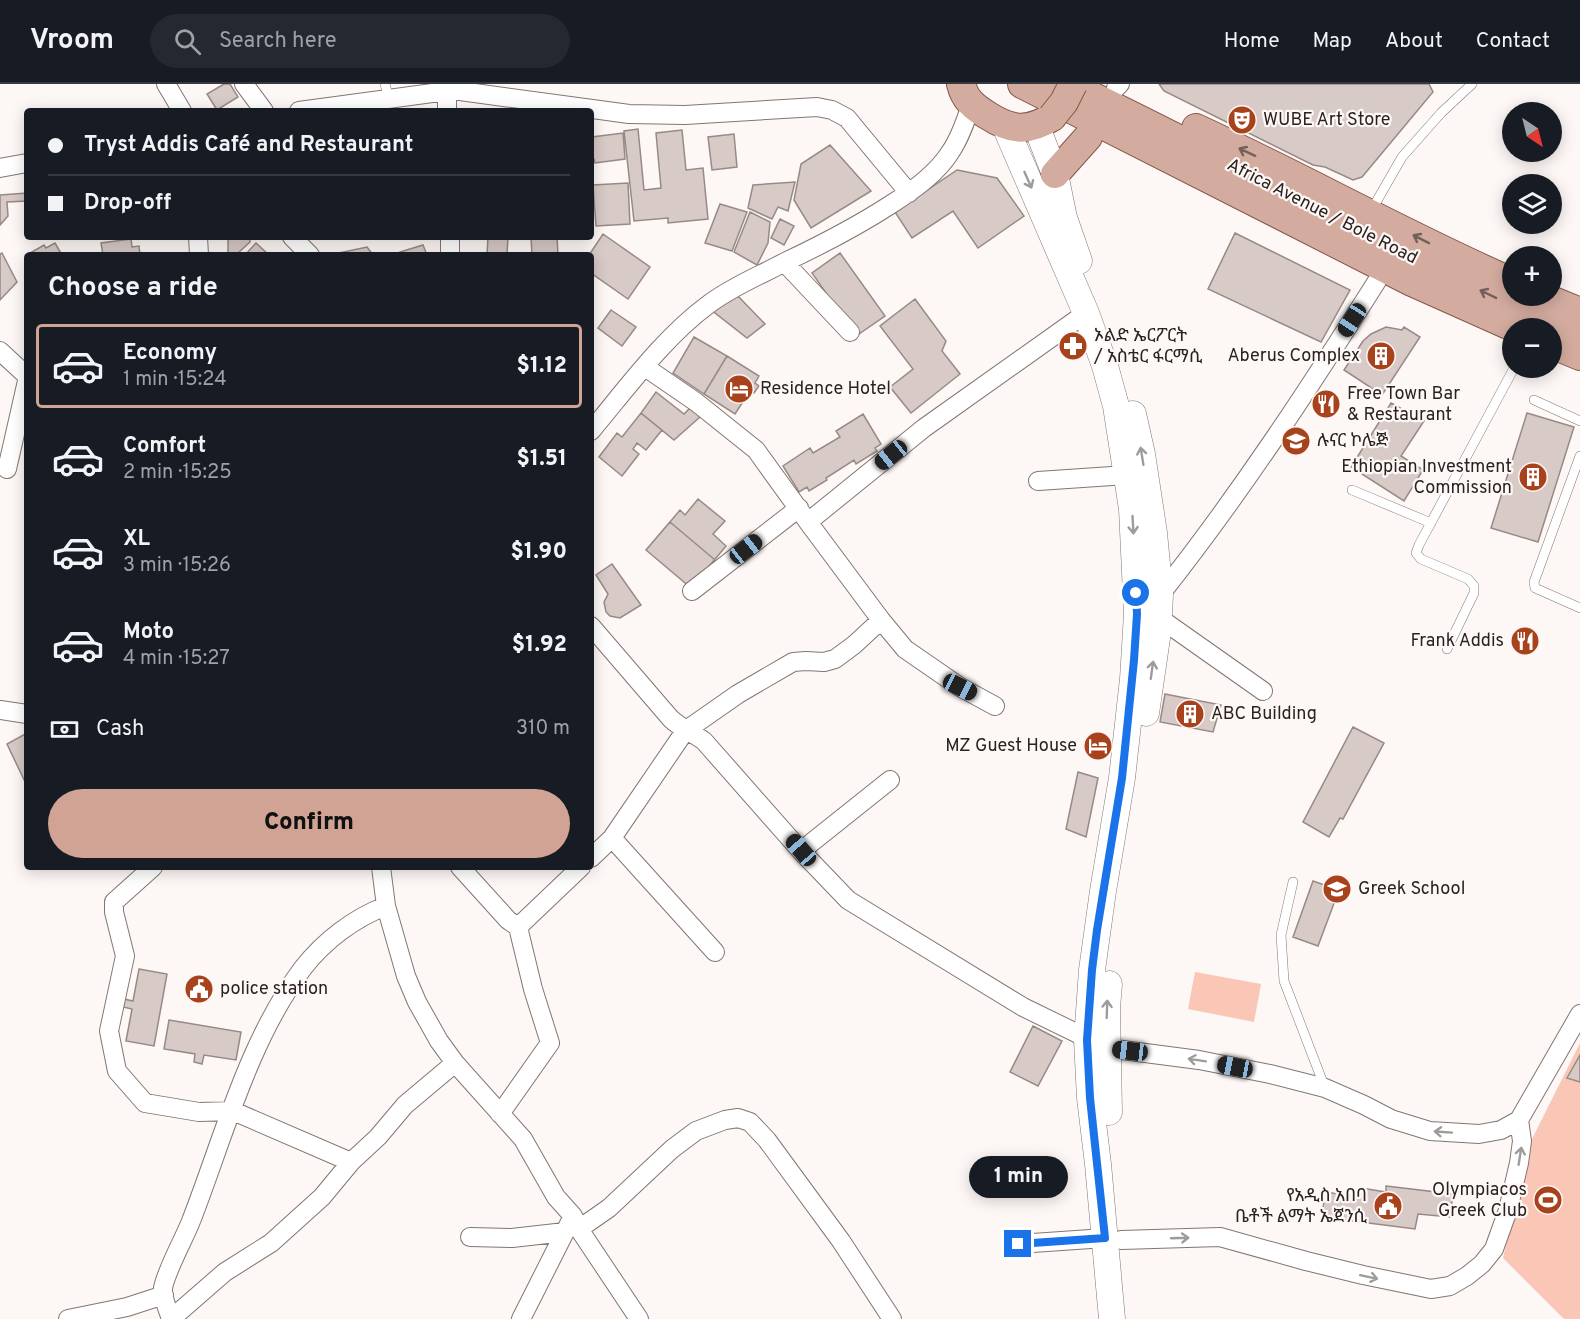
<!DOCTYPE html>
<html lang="en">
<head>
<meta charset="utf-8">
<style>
  :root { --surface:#171b24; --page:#242831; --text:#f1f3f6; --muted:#9ea1a6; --line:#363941; --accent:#d0a394 }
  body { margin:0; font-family:Overpass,"Noto Sans Ethiopic",sans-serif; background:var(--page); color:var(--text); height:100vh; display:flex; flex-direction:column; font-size:22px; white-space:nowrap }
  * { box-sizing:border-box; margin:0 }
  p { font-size:20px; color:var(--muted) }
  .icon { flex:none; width:33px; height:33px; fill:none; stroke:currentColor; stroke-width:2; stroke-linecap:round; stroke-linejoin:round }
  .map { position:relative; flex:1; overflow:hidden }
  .drawer { position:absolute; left:24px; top:168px; width:570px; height:618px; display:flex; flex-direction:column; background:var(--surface); border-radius:6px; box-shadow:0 3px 15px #0003 }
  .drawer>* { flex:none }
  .hud { position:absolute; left:24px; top:24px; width:570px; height:132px; border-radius:6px; box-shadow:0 3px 15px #0003; display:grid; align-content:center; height:132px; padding:0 24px; background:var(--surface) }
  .needle { width:39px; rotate:145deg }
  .buttons { position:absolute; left:1502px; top:18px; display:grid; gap:12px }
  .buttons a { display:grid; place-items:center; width:60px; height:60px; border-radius:50%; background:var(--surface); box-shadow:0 3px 15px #0003; font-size:30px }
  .end { position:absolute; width:27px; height:27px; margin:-14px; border:8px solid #1a73e8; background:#fff; box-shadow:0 0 0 3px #fff }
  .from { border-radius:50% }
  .bubble { position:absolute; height:42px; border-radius:21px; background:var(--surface); box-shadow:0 3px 15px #0003; font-size:20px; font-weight:800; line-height:42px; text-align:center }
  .car { position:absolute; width:18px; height:36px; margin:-18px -9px; border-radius:8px; box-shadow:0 0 4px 2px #0007; background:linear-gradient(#222 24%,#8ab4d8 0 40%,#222 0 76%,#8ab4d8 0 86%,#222 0) }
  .hud b { display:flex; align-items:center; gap:21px; height:57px; font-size:22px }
  .hud b+b { border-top:2px solid var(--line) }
  .hud i { width:15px; height:15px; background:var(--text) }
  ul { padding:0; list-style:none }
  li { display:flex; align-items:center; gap:18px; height:84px; margin:0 12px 9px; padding:0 12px; border:3px solid transparent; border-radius:6px }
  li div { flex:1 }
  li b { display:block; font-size:22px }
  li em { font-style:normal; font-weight:800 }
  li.on { border-color:var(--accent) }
  li>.icon { width:54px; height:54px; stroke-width:1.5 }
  h2 { padding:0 24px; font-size:27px; line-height:72px }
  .pay { display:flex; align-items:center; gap:15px; height:66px; padding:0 24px; font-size:22px }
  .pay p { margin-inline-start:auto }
  .action { display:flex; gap:12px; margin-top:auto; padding:12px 24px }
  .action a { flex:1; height:69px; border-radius:36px; background:var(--accent); color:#111; font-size:24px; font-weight:800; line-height:69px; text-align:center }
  header { display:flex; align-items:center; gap:36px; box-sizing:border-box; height:84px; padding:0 30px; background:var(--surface); border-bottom:2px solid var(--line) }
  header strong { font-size:28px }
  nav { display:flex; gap:33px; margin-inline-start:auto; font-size:21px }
  .search { width:420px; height:54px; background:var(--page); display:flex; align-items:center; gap:15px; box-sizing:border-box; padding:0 21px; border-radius:33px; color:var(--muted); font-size:22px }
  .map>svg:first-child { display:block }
  .green { fill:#fac6b5 }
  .building { fill:#d8cac6; stroke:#978a86; stroke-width:1.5 }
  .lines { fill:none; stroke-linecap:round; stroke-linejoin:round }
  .lane-casing { stroke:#837672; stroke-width:10 }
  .street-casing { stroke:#837672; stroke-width:20 }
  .secondary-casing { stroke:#837672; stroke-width:27 }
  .primary-casing { stroke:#855749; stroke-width:30 }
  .lane { stroke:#fff; stroke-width:9 }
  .street { stroke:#fff; stroke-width:18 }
  .secondary { stroke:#fff; stroke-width:26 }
  .primary { stroke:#d4ac9f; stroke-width:28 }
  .primary-bridge-casing { stroke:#855749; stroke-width:30; stroke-linecap:butt }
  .primary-bridge { stroke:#d4ac9f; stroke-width:28 }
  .oneway { stroke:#75605a }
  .oneway2 { stroke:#9e9c9b }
  .route { stroke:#1a73e8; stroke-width:8 }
  .labels { text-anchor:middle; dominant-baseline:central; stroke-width:4.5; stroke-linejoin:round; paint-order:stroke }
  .poi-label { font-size:18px; fill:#282221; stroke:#fdf7f5; text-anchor:start }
  .street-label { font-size:18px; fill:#282221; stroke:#fdf7f5 }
</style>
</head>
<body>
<header>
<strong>Vroom</strong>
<div class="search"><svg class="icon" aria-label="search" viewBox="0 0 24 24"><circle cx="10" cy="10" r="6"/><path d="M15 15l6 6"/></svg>Search here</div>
<nav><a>Home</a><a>Map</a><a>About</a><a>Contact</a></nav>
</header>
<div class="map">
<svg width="1580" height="1235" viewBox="0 0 1580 1235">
  <rect width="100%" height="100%" fill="#fdf7f5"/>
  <path class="green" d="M1195 888 1261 900 1254 938 1188 925Z
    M1580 959V1235H1564L1503 1174 1530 1059Z"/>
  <path class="building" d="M224 0H230L238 13 217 26 207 10Z
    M1159 0H1429L1433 8 1362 93 1353 96 1325 83 1313 81 1164 7Z
    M638 45 644 106 661 104 656 49 682 46 686 86 703 84 708 135 668 139V134L634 137 624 47Z
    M623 49 625 75 595 79 594 75H591L592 53Z
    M734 50 737 83 712 86 708 53Z
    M830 61 871 107 811 144 794 116 801 80Z
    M957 86 997 94 1024 132 978 164 953 127 912 154 895 128Z
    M795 98 788 127 778 123 772 135 748 124 753 101Z
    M628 99 630 140 596 142 593 101Z
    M27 109V117L7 118 8 132 0 141V111Z
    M720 120 747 128 732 167 705 159Z
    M750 128 770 138 768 159 757 181 734 168Z
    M780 135 794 142 784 161 771 154Z
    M1235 149 1350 206 1321 258 1208 205Z
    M603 150 650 183 628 215 591 189V171H589Z
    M228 153H250V158L238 169H228Z
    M488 153H508L507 171H487Z
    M531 153H557L558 171H532Z
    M131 155 132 163 139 162 140 171H103L101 159Z
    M55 159 62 171H31L30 169 44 161 46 164Z
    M256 159 269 171H245Z
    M423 161 427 171H401L400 168Z
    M367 163 373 171H329Z
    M2 169 17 198 0 216V170Z
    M840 169 885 232 856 252 812 189Z
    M736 210 765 240 747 254 710 225Z
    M915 215 946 257 942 267 960 290 911 329 890 303 913 285 880 242Z
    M611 226 636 243 622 262 598 244Z
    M1386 243 1402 246 1404 243 1420 253 1382 311 1344 286 1363 257 1371 250Z
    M694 253 727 272 704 310 673 289Z
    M727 272 759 292 755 299 759 302 754 309 750 307 735 330 704 310Z
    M656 308 684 330 691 323 701 332 674 356 641 329Z
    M1391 319 1424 337 1401 372 1423 386 1404 417 1351 383Z
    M641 329 662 346 646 366 637 359 633 365 639 370 622 392 599 373 617 349 622 353Z
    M1527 329 1574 343 1538 458 1491 444Z
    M863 330 881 360 875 364 877 367 856 380 854 376 826 394 827 396 809 407 807 403 799 408 783 382 810 364 813 369 840 353 836 347Z
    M698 415 725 437 713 450 726 462 691 504 646 466 680 426 685 431Z
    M670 438 715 476 691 504 646 466Z
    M612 480 641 521 620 534 610 532 606 528 604 518 608 510 596 491Z
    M1165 610 1221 621 1213 648 1160 638Z
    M1353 643 1384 659 1343 735 1340 734 1329 753 1303 738Z
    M27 649V702L7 660Z
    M1078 688 1098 694 1086 753 1066 745Z
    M1313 797 1339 806 1318 862 1293 853Z
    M139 885 167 890 154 962 126 957 132 925 123 923 124 915 133 917Z
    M169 936 241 948 236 976 204 971 202 980 194 978 195 970 164 965Z
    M1033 942 1062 957 1038 1002 1010 988Z
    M1580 971V998L1567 994Z
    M1386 1102 1453 1110 1450 1133 1418 1130 1415 1145 1322 1133 1325 1108 1361 1113 1362 1104 1386 1108Z"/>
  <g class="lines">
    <g class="lane-casing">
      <path id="lane" d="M385 0 389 15
        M1371 127 1402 73 1441 29 1472 0
        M1534 316 1580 337
        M1580 372 1534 498 1535 504 1580 524
        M1352 406 1431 439
        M1447 565 1474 509V502L1468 495 1421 475 1416 469 1419 461 1514 284
        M1293 798 1281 851 1284 897 1325 1004"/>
    </g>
    <g class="street-casing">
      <path id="street" d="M166 0 182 27
        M244 0 264 27
        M1116 4 1120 0
        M447 7V27
        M460 7 629 30 685 31 817 23 832 26 847 34 909 109
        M299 27 447 7H460L466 0
        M0 84 27 79
        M198 153 199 171
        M292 153 310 171
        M450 153V171
        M785 179 850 248
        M0 267 27 292
        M645 283 696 318 756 366 808 438 924 344 1086 229
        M591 347C627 304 664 253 709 220 733 202 759 192 785 178 821 161 856 143 890 121 912 107 937 90 951 67 960 54 966 36 971 21
        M7 385 27 297
        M1038 397 1127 391
        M808 438 881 536 905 565 960 603 995 622
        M692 507 799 424
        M1160 511C1240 410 1308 306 1377 197
        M1151 532 1158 533 1263 607
        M591 542 671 635C682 645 693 649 704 657L801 767 848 816 1023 923 1107 964 1199 976 1270 990 1325 1004 1364 1021 1391 1035 1430 1047 1479 1050 1501 1046 1519 1036 1580 930
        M0 626 27 630
        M612 754 715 868
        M801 767 890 696
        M591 774 612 754 685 647 738 610 793 578 806 577 824 578 835 575 854 561 881 536
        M153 783 114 818V828L125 872 109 947 117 987 145 1019 199 1028 233 1027 351 1078
        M381 783 386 822 406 892 417 918 439 957 455 979 523 1055 556 1113 573 1132 579 1145 639 1235
        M460 783 508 836 518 843 533 905 550 959 500 1030
        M518 843 581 783
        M579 1145 609 1124 672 1065 696 1047 725 1036 738 1034 750 1038 767 1056 841 1157 892 1235
        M470 1153 512 1154 565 1148
        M1121 1156 1220 1153 1306 1177 1363 1191 1431 1205 1450 1202 1467 1192 1482 1180 1494 1165 1508 1126 1519 1079 1522 1057 1519 1036
        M1018 1160 1105 1154
        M68 1235 127 1223 164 1211
        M171 1235C168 1226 162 1213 163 1204 166 1187 184 1155 191 1137 223 1055 249 955 303 884 324 857 354 834 386 822
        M171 1235 225 1188 271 1159 322 1113 351 1078 378 1053 405 1021 455 979
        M521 1235 573 1132"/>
    </g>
    <g class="secondary-casing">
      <path id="secondary" d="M1036 41 1055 90 1064 134 1079 177
        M1005 42 1086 229 1105 282 1116 322 1132 425 1137 530 1133 595 1122 694 1103 807 1092 886 1087 956 1090 1014 1098 1080 1112 1235
        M1133 330 1142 370 1154 449 1160 511 1158 547 1146 629
        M1109 900 1107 924 1109 1028"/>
    </g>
    <g class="primary-casing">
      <path id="primary" d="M961 0C965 16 974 23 987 31 1010 46 1027 49 1052 33
        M1022 0 1412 198 1515 244
        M1067 0C1239 82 1404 177 1580 250
        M1196 44C1302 93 1405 151 1512 198
        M1055 90 1088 53
        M1541 212 1580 228
        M1551 260 1580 272"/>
    </g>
    <use href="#lane" class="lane"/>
    <use href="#street" class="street"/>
    <use href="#secondary" class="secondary"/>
    <use href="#primary" class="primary"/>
    <g class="primary-bridge-casing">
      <path id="primary-bridge" d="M1052 33 1064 18 1073 0"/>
    </g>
    <use href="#primary-bridge" class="primary-bridge"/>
  </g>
  <defs><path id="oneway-shaft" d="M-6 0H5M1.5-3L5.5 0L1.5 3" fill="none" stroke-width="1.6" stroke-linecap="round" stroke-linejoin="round" transform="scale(1.5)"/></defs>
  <g class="oneway">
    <use href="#oneway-shaft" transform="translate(1247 68) rotate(-155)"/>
    <use href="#oneway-shaft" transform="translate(1421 155) rotate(-153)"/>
    <use href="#oneway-shaft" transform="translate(1488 210) rotate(-154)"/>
  </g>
  <g class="oneway2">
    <use href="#oneway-shaft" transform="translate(1028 96) rotate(66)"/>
    <use href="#oneway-shaft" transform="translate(1142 372) rotate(-99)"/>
    <use href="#oneway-shaft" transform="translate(1133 441) rotate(87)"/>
    <use href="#oneway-shaft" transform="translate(1152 586) rotate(-82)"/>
    <use href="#oneway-shaft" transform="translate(1107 925) rotate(-88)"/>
    <use href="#oneway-shaft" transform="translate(1197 976) rotate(-171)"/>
    <use href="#oneway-shaft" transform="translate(1443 1048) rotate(-176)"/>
    <use href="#oneway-shaft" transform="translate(1520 1072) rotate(-81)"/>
    <use href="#oneway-shaft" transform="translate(1180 1154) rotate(-2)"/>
    <use href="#oneway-shaft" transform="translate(1369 1193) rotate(12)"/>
  </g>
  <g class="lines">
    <path class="route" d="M1018 1160 1105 1154 1090 1014 1087 956 1092 886 1097 846 1122 694 1134 576 1137 530 1136 509"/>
  </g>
  <defs>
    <g id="theatre-disc" transform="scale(1.5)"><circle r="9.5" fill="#a8421d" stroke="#fdf7f5"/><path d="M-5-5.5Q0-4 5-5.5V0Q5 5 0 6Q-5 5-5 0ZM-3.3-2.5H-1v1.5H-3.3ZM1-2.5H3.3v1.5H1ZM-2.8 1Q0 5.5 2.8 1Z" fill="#fff"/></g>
    <g id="pharmacy-disc" transform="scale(1.5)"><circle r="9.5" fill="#a8421d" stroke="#fdf7f5"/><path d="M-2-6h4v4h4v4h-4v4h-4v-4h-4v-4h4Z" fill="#fff"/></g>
    <g id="building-disc" transform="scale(1.5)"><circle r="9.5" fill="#a8421d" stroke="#fdf7f5"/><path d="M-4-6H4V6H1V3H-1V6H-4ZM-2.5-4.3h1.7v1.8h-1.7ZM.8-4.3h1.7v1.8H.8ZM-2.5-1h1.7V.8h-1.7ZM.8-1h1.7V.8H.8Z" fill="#fff"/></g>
    <g id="hotel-disc" transform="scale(1.5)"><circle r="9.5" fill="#a8421d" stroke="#fdf7f5"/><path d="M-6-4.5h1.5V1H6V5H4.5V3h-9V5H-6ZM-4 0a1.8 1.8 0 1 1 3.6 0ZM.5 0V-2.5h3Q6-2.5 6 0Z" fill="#fff"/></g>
    <g id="restaurant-disc" transform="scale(1.5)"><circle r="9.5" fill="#a8421d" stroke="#fdf7f5"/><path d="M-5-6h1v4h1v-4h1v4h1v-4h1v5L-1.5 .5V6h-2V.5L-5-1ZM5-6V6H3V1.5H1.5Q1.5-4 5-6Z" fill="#fff"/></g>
    <g id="university-disc" transform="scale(1.5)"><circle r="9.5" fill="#a8421d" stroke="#fdf7f5"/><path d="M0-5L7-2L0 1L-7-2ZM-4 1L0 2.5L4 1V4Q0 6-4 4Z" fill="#fff"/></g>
    <g id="school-disc" transform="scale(1.5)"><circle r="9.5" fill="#a8421d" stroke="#fdf7f5"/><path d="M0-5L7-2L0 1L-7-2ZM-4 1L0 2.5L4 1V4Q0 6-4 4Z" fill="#fff"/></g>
    <g id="civic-disc" transform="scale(1.5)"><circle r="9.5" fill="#a8421d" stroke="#fdf7f5"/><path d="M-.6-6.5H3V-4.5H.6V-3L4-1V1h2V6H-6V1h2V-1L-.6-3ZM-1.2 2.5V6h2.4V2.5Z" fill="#fff"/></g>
    <g id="stadium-disc" transform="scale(1.5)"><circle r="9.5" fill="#a8421d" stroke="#fdf7f5"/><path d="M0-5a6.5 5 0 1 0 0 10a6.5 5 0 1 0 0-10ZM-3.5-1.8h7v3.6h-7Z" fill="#fff"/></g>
  </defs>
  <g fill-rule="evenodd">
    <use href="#theatre-disc" x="1242" y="36"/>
    <use href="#pharmacy-disc" x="1073" y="262"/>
    <use href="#building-disc" x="1381" y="272"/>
    <use href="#hotel-disc" x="739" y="305"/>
    <use href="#restaurant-disc" x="1326" y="320"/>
    <use href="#university-disc" x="1296" y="357"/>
    <use href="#building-disc" x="1533" y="393"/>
    <use href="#restaurant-disc" x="1525" y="557"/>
    <use href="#building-disc" x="1190" y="630"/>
    <use href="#hotel-disc" x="1098" y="662"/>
    <use href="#school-disc" x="1337" y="805"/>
    <use href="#civic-disc" x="199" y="905"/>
    <use href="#stadium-disc" x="1548" y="1116"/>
    <use href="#civic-disc" x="1388" y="1122"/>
  </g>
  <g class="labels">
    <g class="poi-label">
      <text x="1263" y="36">WUBE Art Store</text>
      <text x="1094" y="252">ኦልድ ኤርፖርት<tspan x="1094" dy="21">/ አስቴር ፋርማሲ</tspan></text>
      <text x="1360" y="272" text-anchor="end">Aberus Complex</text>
      <text x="760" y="305">Residence Hotel</text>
      <text x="1347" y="310">Free Town Bar<tspan x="1347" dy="21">&amp; Restaurant</tspan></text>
      <text x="1317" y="357">ሉናር ኮሌጅ</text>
      <text x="1512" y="383" text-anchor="end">Ethiopian Investment<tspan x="1512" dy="21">Commission</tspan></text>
      <text x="1504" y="557" text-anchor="end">Frank Addis</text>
      <text x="1211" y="630">ABC Building</text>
      <text x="1077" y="662" text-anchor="end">MZ Guest House</text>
      <text x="1358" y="805">Greek School</text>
      <text x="220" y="905">police station</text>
      <text x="1527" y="1106" text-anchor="end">Olympiacos<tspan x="1527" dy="21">Greek Club</tspan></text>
      <text x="1367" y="1112" text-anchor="end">የአዲስ አበባ<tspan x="1367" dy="21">ቤቶች ልማት ኤጀንሲ</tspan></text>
    </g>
    <g class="street-label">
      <text transform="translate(1322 128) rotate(27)">Africa Avenue / Bole Road</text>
    </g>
  </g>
</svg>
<div class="buttons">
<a><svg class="needle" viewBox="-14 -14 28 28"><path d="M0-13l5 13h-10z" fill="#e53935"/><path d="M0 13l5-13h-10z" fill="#9ea1a6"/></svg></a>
<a><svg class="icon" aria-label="layers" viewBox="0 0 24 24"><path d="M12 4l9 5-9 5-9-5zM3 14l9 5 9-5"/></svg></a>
<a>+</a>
<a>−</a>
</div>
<i class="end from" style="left:1136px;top:509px"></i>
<i class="end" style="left:1018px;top:1160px"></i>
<div class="bubble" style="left:969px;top:1072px;width:99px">1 min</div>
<i class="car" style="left:1352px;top:236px;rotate:213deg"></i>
<i class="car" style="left:891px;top:371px;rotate:231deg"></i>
<i class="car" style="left:746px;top:465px;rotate:52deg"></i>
<i class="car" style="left:960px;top:603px;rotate:117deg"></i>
<i class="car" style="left:801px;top:766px;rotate:319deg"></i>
<i class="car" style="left:1130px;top:967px;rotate:277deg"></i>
<i class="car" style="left:1235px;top:983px;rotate:281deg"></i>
<div class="hud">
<b><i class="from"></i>Tryst Addis Café and Restaurant</b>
<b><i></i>Drop-off</b>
</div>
<section class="drawer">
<h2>Choose a ride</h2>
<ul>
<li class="on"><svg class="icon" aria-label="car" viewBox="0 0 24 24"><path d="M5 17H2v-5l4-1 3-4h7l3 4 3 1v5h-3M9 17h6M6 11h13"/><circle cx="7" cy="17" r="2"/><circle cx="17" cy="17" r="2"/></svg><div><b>Economy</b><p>1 min · 15:24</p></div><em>$1.12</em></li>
<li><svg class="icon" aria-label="car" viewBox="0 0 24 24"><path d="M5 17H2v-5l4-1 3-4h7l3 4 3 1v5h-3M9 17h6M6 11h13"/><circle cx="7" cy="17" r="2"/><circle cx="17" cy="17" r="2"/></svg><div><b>Comfort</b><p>2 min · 15:25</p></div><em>$1.51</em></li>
<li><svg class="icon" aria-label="car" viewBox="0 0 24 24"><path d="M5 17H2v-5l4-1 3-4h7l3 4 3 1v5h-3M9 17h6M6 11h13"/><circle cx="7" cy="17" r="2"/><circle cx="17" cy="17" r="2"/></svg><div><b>XL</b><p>3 min · 15:26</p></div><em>$1.90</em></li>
<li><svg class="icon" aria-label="car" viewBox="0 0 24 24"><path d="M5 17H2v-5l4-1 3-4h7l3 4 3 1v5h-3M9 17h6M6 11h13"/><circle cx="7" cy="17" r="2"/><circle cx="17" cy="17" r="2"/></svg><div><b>Moto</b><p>4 min · 15:27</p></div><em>$1.92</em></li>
</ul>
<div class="pay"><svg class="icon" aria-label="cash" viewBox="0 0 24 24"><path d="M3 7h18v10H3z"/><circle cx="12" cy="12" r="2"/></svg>Cash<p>310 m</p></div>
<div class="action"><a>Confirm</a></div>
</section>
</div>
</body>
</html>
